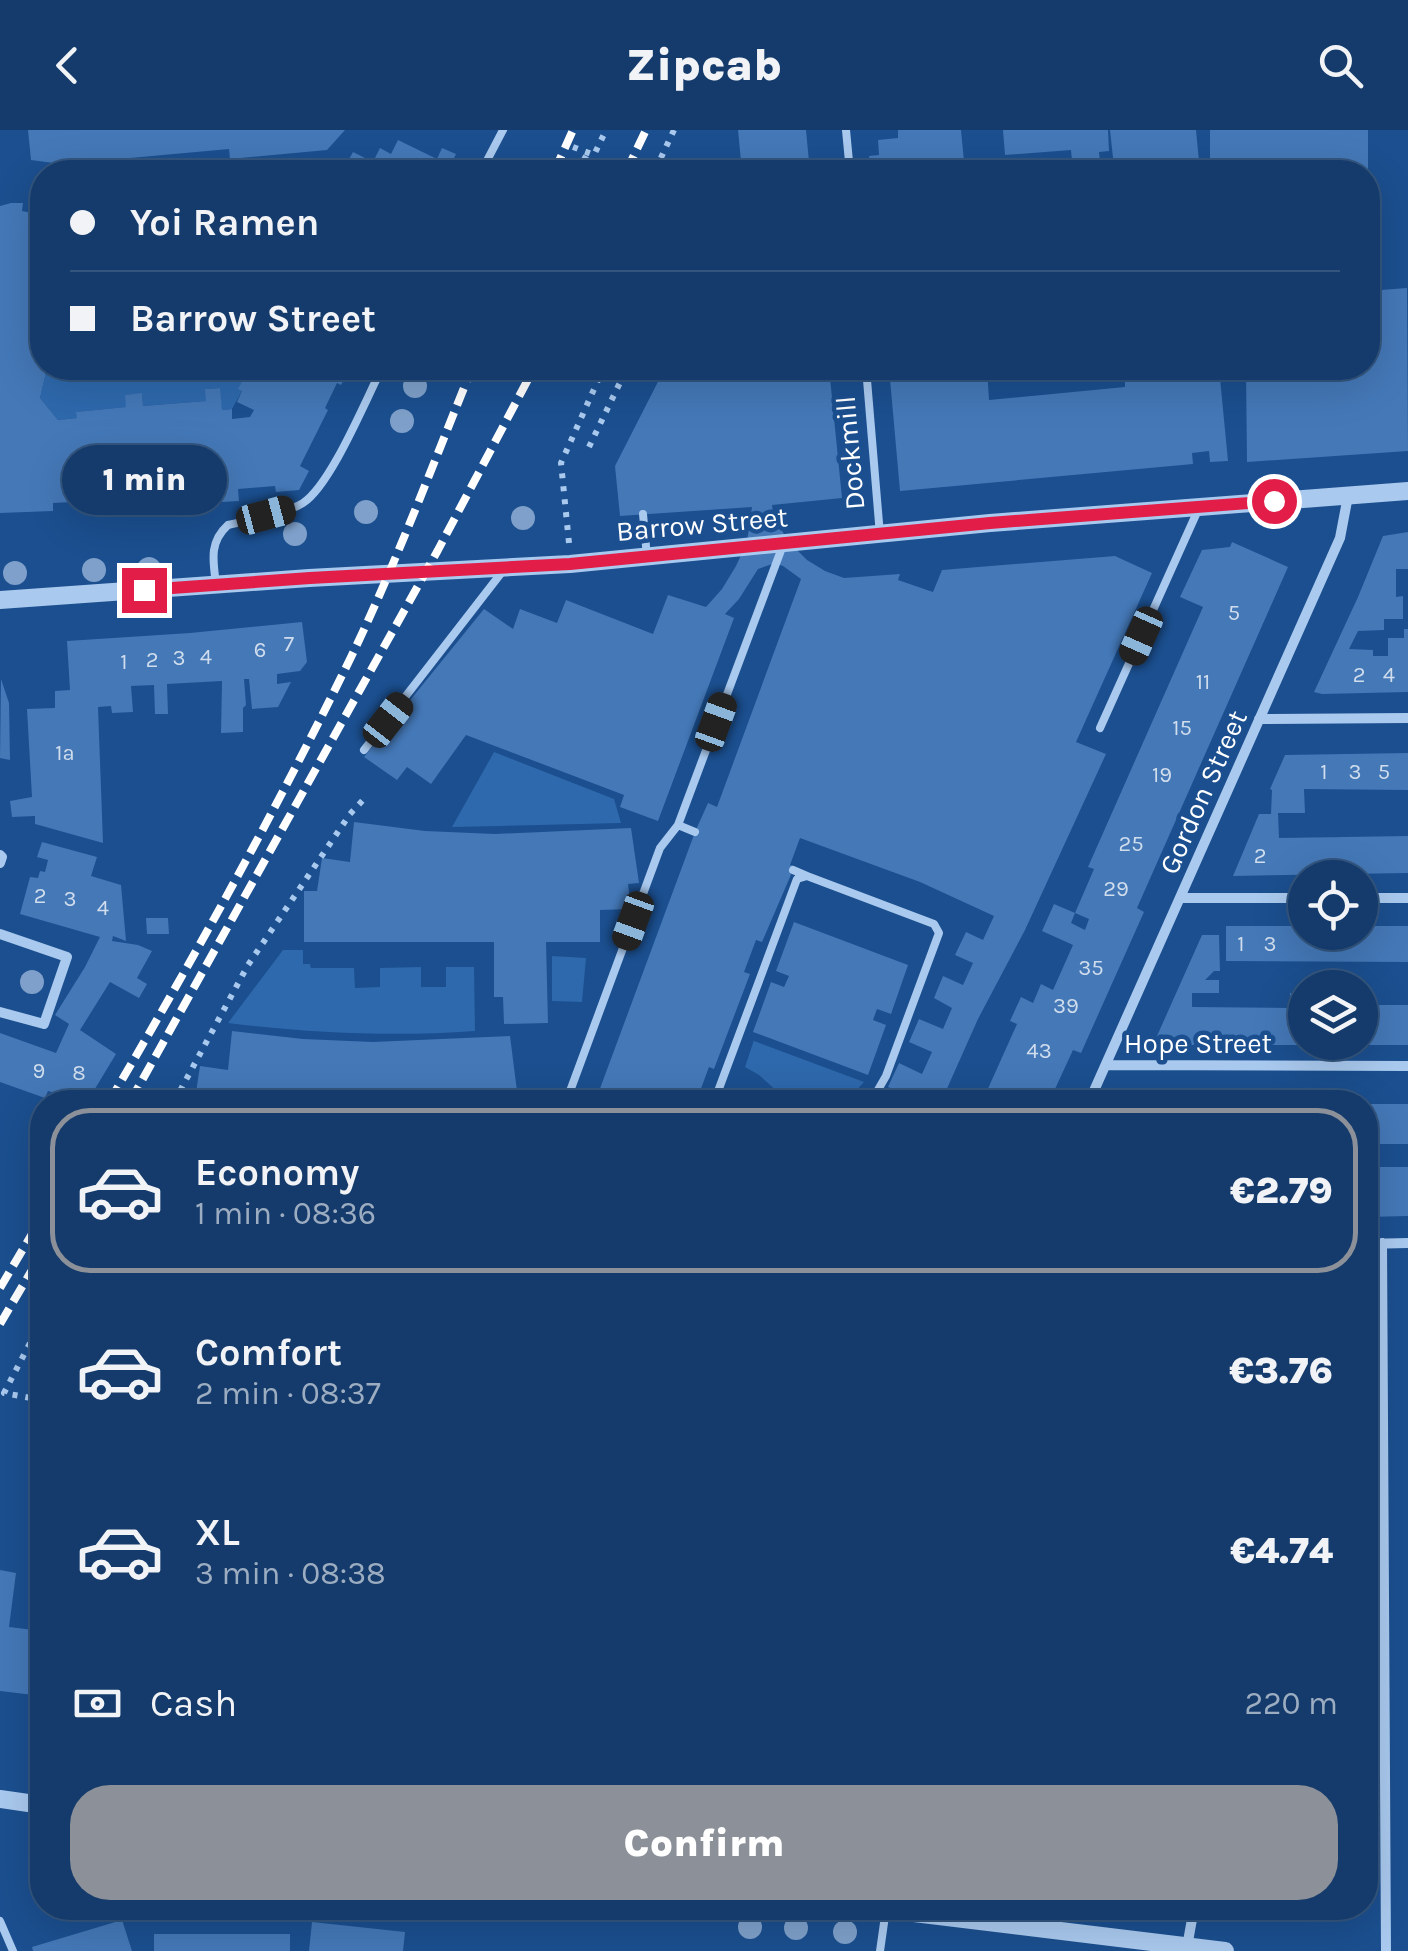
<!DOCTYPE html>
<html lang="en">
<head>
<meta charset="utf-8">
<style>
  :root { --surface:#143b6b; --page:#1d4271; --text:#f1f3f6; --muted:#9dadc1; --line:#33557e; --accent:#8c9099 }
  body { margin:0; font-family:Karla,sans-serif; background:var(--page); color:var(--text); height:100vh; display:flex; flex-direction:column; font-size:38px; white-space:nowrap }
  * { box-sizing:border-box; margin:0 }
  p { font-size:32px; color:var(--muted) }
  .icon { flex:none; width:55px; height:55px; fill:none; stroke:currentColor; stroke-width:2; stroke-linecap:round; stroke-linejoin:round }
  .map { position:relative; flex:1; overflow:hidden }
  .sheet { position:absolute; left:30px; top:960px; width:1348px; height:830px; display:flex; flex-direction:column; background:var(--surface); border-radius:40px; box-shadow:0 10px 40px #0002,0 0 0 2px var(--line) }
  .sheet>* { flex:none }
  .guide { position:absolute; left:30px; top:30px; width:1350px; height:220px; border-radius:40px; box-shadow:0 10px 40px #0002,0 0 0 2px var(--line); display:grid; align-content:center; height:220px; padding:0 40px; background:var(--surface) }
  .buttons { position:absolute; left:1288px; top:730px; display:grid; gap:20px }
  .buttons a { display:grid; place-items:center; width:90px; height:90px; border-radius:50%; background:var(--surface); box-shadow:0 10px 40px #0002,0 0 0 2px var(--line); font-size:50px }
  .end { position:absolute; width:45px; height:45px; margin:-22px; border:12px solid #e11d48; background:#fff; box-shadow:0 0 0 5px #fff }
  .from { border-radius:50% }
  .bubble { position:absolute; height:70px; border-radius:35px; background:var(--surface); box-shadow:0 10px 40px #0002,0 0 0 2px var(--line); font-size:32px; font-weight:800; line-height:70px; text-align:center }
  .car { position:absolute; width:30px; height:60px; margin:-30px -15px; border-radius:12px; box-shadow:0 0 8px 2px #0007; background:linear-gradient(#222 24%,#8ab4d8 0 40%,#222 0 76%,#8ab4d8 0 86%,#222 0) }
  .guide b { display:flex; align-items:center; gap:35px; height:95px; font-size:38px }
  .guide b+b { border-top:2px solid var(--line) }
  .guide i { width:25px; height:25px; background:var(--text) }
  ul { padding:18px 0 0; list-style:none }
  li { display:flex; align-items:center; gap:30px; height:165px; margin:0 20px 15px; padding:0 20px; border:5px solid transparent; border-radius:40px }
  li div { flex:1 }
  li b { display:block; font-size:38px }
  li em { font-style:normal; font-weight:800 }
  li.active { border-color:var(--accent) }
  li>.icon { width:90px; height:90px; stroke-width:1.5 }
  .pay { display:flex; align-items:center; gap:25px; height:110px; padding:0 40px; font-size:38px }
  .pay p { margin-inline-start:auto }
  .action { display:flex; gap:20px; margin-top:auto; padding:20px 40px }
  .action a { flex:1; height:115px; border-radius:40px; background:var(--accent); color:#fff; font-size:40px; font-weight:800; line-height:115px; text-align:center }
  header { display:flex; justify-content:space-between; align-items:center; height:130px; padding:0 40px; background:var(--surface); font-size:45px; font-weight:800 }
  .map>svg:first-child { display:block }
  .green { fill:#2e69ad }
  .building { fill:#4478b7 }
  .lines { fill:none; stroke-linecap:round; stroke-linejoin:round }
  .path { stroke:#a9c9ee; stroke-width:6; stroke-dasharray:5 8; stroke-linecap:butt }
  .service { stroke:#a9c9ee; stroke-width:8 }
  .minor { stroke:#a9c9ee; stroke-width:10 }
  .tertiary { stroke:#a9c9ee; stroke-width:18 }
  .rail { stroke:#fff; stroke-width:8; stroke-dasharray:18 8; stroke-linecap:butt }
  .tree { fill:#7ea0ca }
  .route { stroke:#e11d48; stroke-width:12 }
  .labels { text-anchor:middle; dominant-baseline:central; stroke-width:9; stroke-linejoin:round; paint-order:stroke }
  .number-label { font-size:22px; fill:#d0dded }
  .street-label { font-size:28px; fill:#fff; stroke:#1b4f8f }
</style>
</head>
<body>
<header><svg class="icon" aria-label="back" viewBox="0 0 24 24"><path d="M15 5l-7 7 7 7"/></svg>Zipcab<svg class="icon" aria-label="search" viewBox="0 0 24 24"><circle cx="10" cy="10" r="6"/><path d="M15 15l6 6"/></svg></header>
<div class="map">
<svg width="1408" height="1821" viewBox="0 0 1408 1821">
  <rect width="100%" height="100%" fill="#1b4f8f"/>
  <path class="green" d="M47 238H249L239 258 242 261 232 279 222 280 219 258 206 259V271L143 276 142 264 126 265V277L77 282V288L58 290 40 268Z
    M494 622 614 669 621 693 452 697Z
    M283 820H303V834H310L311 838H354L355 858 380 857V838L421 837V857H446V837H474L475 901C392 907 311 903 228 893Z
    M552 826 586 828 582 872 552 871Z
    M754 910V911L864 952 847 970 841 972H789L759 945 745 937Z"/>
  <path class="building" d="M28 0H345L327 20 230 29 229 19 97 31 99 42H62L61 34 31 30Z
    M738 0H806L810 42H742Z
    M898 0H961L965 42H871L869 26 879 25 878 10 898 8Z
    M1003 0H1108L1109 21 1099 22 1101 42H1073L1071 20 1005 25Z
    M1110 0H1196L1200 42H1131L1130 36 1114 37Z
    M1210 0H1368V42H1281V32L1210 37Z
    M398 10 437 29 442 18 456 24 447 42H338V33L348 31 353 22 373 32 380 18 391 24Z
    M11 73H23L22 81 37 84 39 77 42 78V238H47L40 268 58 290 77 288 76 282 126 277 125 265 142 263 143 276 206 271 205 259 220 258 222 280 232 279V289L250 287 254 280 237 272 242 261 238 259 249 238H350L341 255 337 253 325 278 328 280 300 336 309 341 299 360 276 362 275 356 238 359 239 371 222 372V364L178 367 179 374H160L143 379 125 376 108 377V370L53 373V381L0 383V76Z
    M1407 158 1408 321 1247 332 1246 238H1368V161Z
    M665 238H829L842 368 772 375 773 383 787 410 807 430 825 441 844 448 900 444 898 450 933 462 942 440 1115 426 1152 443 1076 612 1106 624 1025 800 978 889 941 972H909L912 967 888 957 899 933 922 944 932 922 909 912 919 889 943 899 952 878 934 868 943 846 963 855 973 833 955 825 966 802 983 810 994 786 920 752 800 708 790 735 794 736 793 740 762 812 756 810 744 842 750 844 714 939 709 937 696 972H595L695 702 708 673 717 677 801 449 783 436 775 433 758 439 739 469 725 484 734 488 658 691 620 677 624 665 466 605 431 654 407 637 397 650 364 627 484 479 513 499 520 479 557 493 566 470 653 504 668 465 706 477 722 459 736 436 747 412 752 377 620 386 615 336Z
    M889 238H987L989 270 1125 257V238H1211V249L1220 248 1228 331 1210 332 1209 321 1192 323 1193 334 900 361Z
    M1408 402V439H1396V467L1403 466V489H1384V500L1358 501 1349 519 1373 520V526H1388V508H1404V499H1408V562L1322 564 1314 562 1358 467 1383 406Z
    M1232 412 1288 437 1137 778 1144 782 1081 923 1073 920 1049 972H982L1017 894 1010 891 1021 867 1033 873 1041 854 1053 860 1073 815 1042 801 1054 774 1075 783 1071 793 1085 800 1089 789 1075 783 1094 739 1088 737 1203 477 1180 467 1202 420 1230 417Z
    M302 492 307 532 300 541 277 544V554L291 552 278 577 252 579 249 549H244L246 575 243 578V602L221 603 222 551 167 554 168 584H155L154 555 131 556 133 582 112 583 111 576 98 577 103 713 35 694V686L12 687 10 671 32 667 27 579 55 578V561L70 560 67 511 190 503Z
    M1 549 9 573 10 630 0 628Z
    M1408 623V660L1304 659 1305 683H1278L1279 708 1408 706V743L1233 746 1259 684H1271L1272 660 1270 659 1285 625Z
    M354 692 425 701 495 704 631 698 639 753 628 754 631 779 600 780V812H546L548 893 504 894 503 867H494V812H304V761H317L322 728 350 732Z
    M42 712 97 727 91 746 121 755 126 811 113 806 112 811 138 815 152 821 137 848 147 854 139 868 110 852 80 900 116 924 87 972 48 961 45 968 0 952V903L56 923 69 894 55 885 85 837 100 807 20 784 30 747 38 748 40 741 45 742 48 730 37 727Z
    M146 788H168L169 804H147Z
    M794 792 908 835 891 884 877 879 873 890 886 895 868 945 753 902 771 852 784 857 789 846 776 841Z
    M1226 796H1305V802H1360V796H1408V832L1226 831Z
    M1202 805H1219L1220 841H1214L1205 850H1219V863H1192V877L1290 878V863H1305V915H1153Z
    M1370 875H1408V915H1360V876Z
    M232 901 303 909 373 912 510 906 517 961 507 962 508 972H182V969H195L200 936 228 940Z
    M1365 974H1408V1014H1365Z
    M1365 1037H1408V1086L1365 1087Z
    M0 1440 16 1443 9 1497 42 1501V1566L0 1561Z
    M122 1790 132 1821H33L32 1817Z
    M312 1792 405 1802 403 1821H309Z
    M154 1804H290V1821H154Z"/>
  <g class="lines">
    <path class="path" d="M674 0 659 32 677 42
      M573 17 594 25 606 0
      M578 42 588 22
      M589 317 627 238
      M569 413 561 333 603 239
      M174 972 248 835 350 684 363 670
      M42 1190 4 1263 42 1270"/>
    <path class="service" d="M846 0 850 42
      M481 42 503 0
      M866 238 880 405
      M643 384 647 427
      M216 454C213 431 209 412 228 395 248 390 288 383 303 373 331 355 366 269 382 238
      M1100 598 1198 380
      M364 620 502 442
      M678 695 695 702
      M793 740 807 746
      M566 972 660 718 678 695 783 415
      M714 972 797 749 807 746 934 794 939 803 886 946 871 972
      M0 1791 13 1821
      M880 1821 886 1779"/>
    <path class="minor" d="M1259 589 1408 588
      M0 725 2 727 0 733
      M1181 768H1305
      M1360 768H1408
      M0 804 67 827 44 894 0 882
      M1107 935 1408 936
      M1089 972 1340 408 1348 366
      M1382 1113 1386 1821
      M1365 1114 1408 1113
      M1187 1817 1194 1778"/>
    <path class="tertiary" d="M0 470 309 448 570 434 990 393 1408 361
      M0 1669 42 1675
      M873 1778 1225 1821"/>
    <path class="rail" d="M554 42 573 0
      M626 42 646 0
      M109 972C195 826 278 677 352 525 397 431 433 334 472 238
      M130 972 438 420 534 238
      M0 1158 42 1087
      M0 1194 42 1123"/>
  </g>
  <g class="tree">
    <circle cx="415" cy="256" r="12"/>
    <circle cx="402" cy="291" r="12"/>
    <circle cx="366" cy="382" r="12"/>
    <circle cx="523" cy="388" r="12"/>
    <circle cx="295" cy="404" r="12"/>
    <circle cx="149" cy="439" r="12"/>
    <circle cx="94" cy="440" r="12"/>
    <circle cx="15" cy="443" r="12"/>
    <circle cx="32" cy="852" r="12"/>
    <circle cx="750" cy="1797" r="12"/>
    <circle cx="796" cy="1798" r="12"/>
    <circle cx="845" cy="1802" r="12"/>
  </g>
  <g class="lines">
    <path class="route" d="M144 460 310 448 570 434 990 393 1274 371"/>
  </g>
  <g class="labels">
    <g class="number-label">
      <text x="1234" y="483">5</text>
      <text x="289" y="514">7</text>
      <text x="260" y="520">6</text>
      <text x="206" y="527">4</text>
      <text x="179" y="528">3</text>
      <text x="152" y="530">2</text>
      <text x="124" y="532">1</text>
      <text x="1359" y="545">2</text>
      <text x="1389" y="545">4</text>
      <text x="1203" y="552">11</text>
      <text x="1182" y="598">15</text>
      <text x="65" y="623">1a</text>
      <text x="1324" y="642">1</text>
      <text x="1355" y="642">3</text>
      <text x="1384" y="642">5</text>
      <text x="1162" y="645">19</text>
      <text x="1131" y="714">25</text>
      <text x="1260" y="726">2</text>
      <text x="1116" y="759">29</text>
      <text x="40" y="766">2</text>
      <text x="70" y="769">3</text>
      <text x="103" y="778">4</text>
      <text x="1241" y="814">1</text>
      <text x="1270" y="814">3</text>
      <text x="1091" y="838">35</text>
      <text x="1066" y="876">39</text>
      <text x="1039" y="921">43</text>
      <text x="39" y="941">9</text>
      <text x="79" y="943">8</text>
    </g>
    <g class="street-label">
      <text transform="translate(850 323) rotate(-95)">Dockmill</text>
      <text transform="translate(702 394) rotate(-5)">Barrow Street</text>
      <text transform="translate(1203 662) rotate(-66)">Gordon Street</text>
      <text x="1198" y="913">Hope Street</text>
    </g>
  </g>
</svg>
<div class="buttons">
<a><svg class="icon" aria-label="locate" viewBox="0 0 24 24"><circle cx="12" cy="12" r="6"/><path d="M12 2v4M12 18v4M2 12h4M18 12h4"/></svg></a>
<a><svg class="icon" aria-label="layers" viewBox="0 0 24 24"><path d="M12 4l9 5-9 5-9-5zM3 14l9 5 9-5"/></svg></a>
</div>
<i class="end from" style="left:1274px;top:371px"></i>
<i class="end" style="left:144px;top:460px"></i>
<div class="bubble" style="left:62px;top:315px;width:165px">1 min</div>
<i class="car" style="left:266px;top:385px;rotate:75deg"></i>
<i class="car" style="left:1141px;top:506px;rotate:204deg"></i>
<i class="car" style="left:388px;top:590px;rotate:38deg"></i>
<i class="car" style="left:716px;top:592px;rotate:20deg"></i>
<i class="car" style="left:633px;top:791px;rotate:200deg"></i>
<div class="guide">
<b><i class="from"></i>Yoi Ramen</b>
<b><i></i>Barrow Street</b>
</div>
<section class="sheet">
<ul>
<li class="active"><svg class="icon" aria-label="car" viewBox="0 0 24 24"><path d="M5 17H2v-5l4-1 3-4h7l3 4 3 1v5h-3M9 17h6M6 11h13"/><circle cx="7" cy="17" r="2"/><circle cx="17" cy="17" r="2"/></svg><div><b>Economy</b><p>1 min · 08:36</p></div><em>€2.79</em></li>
<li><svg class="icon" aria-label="car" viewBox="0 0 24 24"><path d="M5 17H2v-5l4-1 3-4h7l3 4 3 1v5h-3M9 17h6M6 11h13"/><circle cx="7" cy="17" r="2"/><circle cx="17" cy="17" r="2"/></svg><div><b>Comfort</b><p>2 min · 08:37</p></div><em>€3.76</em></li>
<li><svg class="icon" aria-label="car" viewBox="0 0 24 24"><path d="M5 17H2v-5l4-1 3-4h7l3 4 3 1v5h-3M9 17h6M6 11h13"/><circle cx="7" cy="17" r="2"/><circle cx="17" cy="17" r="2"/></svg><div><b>XL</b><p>3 min · 08:38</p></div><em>€4.74</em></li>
</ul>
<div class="pay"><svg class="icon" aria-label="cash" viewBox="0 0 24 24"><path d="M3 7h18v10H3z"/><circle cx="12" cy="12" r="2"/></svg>Cash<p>220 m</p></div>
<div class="action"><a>Confirm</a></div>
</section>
</div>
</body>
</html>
